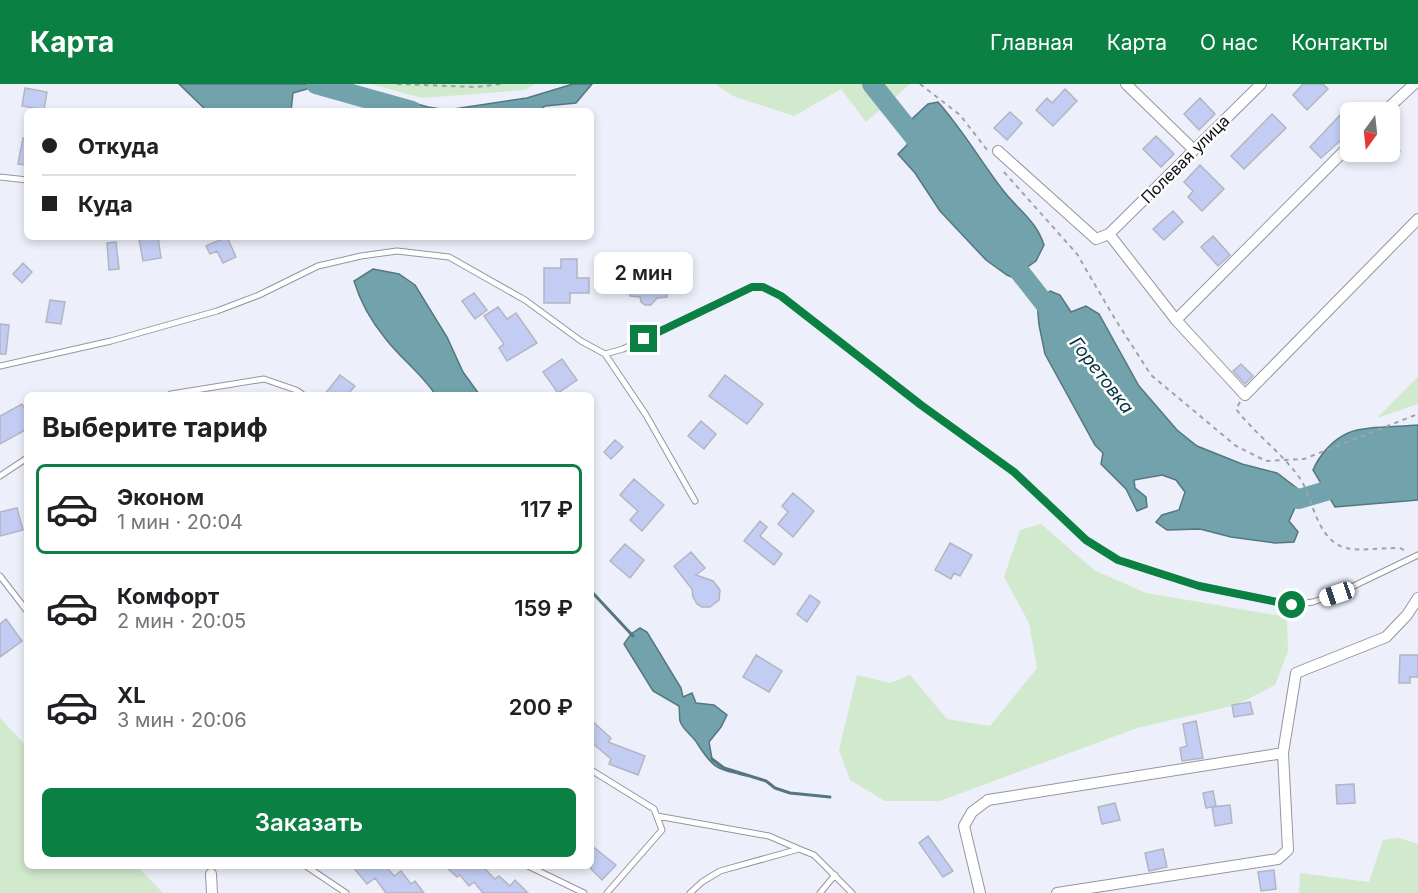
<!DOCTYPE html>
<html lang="ru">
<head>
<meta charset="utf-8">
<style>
  :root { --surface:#fff; --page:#f2f2f2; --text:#202124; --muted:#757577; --line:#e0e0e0; --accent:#0b8043 }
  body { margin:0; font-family:Inter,sans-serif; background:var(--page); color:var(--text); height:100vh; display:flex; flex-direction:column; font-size:22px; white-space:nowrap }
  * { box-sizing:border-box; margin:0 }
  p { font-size:20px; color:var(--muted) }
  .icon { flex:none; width:33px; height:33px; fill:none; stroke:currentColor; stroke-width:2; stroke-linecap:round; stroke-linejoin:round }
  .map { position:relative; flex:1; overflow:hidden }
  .side { position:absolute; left:24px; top:308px; width:570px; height:477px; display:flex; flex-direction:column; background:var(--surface); border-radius:9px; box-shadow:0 3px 9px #0003 }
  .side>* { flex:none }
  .hud { position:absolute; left:24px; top:24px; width:570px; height:132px; border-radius:9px; box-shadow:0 3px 9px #0003; display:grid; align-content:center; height:132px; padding:0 18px; background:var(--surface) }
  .needle { width:39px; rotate:195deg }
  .fabs { position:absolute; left:1340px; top:18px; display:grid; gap:12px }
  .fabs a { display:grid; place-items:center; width:60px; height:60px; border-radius:9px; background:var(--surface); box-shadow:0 3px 9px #0003; font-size:30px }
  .end { position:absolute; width:27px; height:27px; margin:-14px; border:8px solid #0b8043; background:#fff; box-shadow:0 0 0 3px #fff }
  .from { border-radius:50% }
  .bubble { position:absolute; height:42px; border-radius:9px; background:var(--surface); box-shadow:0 3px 9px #0003; font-size:20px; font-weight:600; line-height:42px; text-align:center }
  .car { position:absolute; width:18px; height:36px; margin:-18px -9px; border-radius:8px; box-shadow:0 0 4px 2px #0007; background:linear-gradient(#fff 24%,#345 0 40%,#fff 0 76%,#345 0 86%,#fff 0) }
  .hud b { display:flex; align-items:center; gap:21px; height:57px; font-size:22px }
  .hud b+b { border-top:2px solid var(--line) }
  .hud i { width:15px; height:15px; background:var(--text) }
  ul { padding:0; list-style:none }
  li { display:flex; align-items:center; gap:18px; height:90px; margin:0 12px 9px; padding:0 6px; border:3px solid transparent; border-radius:9px }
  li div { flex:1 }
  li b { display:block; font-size:22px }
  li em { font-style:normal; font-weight:600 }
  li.current { border-color:var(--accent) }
  li>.icon { width:54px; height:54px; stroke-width:1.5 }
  h2 { padding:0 18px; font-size:27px; line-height:72px }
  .cta { display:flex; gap:12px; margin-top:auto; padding:12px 18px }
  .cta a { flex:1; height:69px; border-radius:9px; background:var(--accent); color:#fff; font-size:24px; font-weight:600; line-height:69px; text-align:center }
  header { display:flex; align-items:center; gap:36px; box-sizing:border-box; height:84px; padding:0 30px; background:var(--accent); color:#fff }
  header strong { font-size:28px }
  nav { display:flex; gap:33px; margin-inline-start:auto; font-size:21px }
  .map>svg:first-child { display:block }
  .green { fill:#d1e9cd }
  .water { fill:#72a3ad; stroke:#54777f; stroke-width:1.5 }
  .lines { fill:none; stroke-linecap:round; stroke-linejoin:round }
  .stream { stroke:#54777f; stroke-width:3 }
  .river { stroke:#72a3ad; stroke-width:20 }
  .building { fill:#c3ccf2; stroke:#b3b5c0; stroke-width:1.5 }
  .lane-casing { stroke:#9496a0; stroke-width:7 }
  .street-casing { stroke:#9496a0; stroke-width:12 }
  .path { stroke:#a1a2ab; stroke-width:2; stroke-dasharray:4.5 4.5; stroke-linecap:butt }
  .lane { stroke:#fff; stroke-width:5 }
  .street { stroke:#fff; stroke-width:10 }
  .route { stroke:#0b8043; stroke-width:8 }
  .labels { text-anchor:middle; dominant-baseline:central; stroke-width:5; stroke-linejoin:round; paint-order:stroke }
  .street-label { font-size:16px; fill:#0f1014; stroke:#fdfdfd }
  .water-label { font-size:18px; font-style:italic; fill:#003138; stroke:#fdfdfd }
</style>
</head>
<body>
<header>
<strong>Карта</strong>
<nav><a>Главная</a><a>Карта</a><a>О нас</a><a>Контакты</a></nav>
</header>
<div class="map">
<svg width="1418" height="809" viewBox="0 0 1418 809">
  <rect width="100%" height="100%" fill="#edeffa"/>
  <path class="green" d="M371 0H535L525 6 422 14Z
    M715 0H910L866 38 841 5 794 32 733 12Z
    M1418 293V320L1377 334Z
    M1041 440 1094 486 1146 509 1287 533 1288 567 1275 601 1236 621 1137 644 940 717H885L850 696 839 666 857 591 890 599 910 591 947 635 990 642 1037 584 1029 539 1004 493 1020 446Z
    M0 634 27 663V782H137L163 809H0Z
    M1399 754 1418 760V809H1299L1300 789 1369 798 1383 756Z"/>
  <path class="water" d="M179 0H312L310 4 293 9 291 27H207Z
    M573 0H592L576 19 545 22 539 27H380L381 10 428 23 447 26 527 14Z
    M938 18C962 45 980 76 1002 105 1017 125 1036 136 1044 161L1036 177 1026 184C1029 193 1036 194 1040 202L1035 208 1030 210 1021 197 1007 191 986 176 940 127 915 89 898 70 907 61 913 34 928 20Z
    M373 185 399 190 415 201 447 253 463 288 479 310H435C421 289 401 275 385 254 372 238 360 217 354 197Z
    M1050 207 1060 211 1071 228 1086 222 1099 230 1139 302 1177 346 1197 362 1242 380 1277 389 1302 408 1289 437 1298 448 1294 458 1275 459 1231 453 1200 445 1167 446 1156 438 1162 431 1179 426 1185 408 1176 396 1162 391 1134 396 1135 404 1146 413 1147 423 1137 427 1126 405 1101 380 1103 369 1095 361 1045 270 1039 241 1037 218Z
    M1418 341V416L1335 423 1313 386C1319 372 1332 356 1348 349 1364 342 1399 343 1418 341Z
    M640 544 647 548 681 604 683 613 692 609 696 619 714 621 727 631 721 643 709 658 712 675 724 684 747 692C717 685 714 686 697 659 693 652 681 644 680 637 679 633 680 627 679 622L653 607 624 560 631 550Z"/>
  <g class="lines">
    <path class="stream" d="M591 507 633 552
      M712 675 724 684 766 697 775 704 790 709 830 713"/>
    <path class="river" d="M316 0 412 27
      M872 0 927 69
      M1019 187 1056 234
      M1274 406 1299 415 1326 407 1350 396"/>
  </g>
  <path class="building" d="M1303 0H1323L1328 5 1307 26 1293 11Z
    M25 4 47 8 44 26 22 22Z
    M1065 5 1077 17 1053 42 1036 26 1047 14 1052 19Z
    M1200 14 1215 30 1199 46 1184 30Z
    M1010 28 1022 39 1007 56 994 44Z
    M1272 30 1286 44 1244 85 1231 72Z
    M1340 31 1350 40V48L1321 74 1310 63Z
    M1156 52 1174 70 1161 83 1143 65Z
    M23 54H27V81L18 80Z
    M1389 55 1400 67 1389 77Z
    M1200 81 1224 105 1202 127 1188 113 1193 107 1184 98Z
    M1173 127 1183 138 1164 156 1153 145Z
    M1213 152 1230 171 1218 182 1201 163Z
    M158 153 161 174 143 177 139 155Z
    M227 153 236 173 223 179 217 167 210 170 206 162Z
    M116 158 119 185 109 186 107 159Z
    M561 175H577V194H589V209H570V219H544V184H561Z
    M23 179 32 188 22 199 13 190Z
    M630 186 667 188V213L657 214 651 221H645L641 218 640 213 630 212Z
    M474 209 487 226 475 235 462 217Z
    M50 216 65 218 61 240 46 238Z
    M498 223 507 235 516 229 537 259 507 277 499 264 504 260 484 232Z
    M0 240 9 241 6 270H0Z
    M562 275 577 296 558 309 543 288Z
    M1241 280 1253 292 1245 300 1233 287Z
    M340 291 355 302 348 310H325Z
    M725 291 763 320 747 340 709 312Z
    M22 320 27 329V345L0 360V332Z
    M701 337 716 350 704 365 688 352Z
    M615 356 623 363 611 375 604 368Z
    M634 395 664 421 642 447 630 436 638 427 620 411Z
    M793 409 814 427 793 453 778 440 788 428 782 422Z
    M17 424 23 446 0 452V428Z
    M760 437 767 443 760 452 782 470 774 481 744 457Z
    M950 459 972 471 960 492 954 489 951 495 935 486Z
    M625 460 644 476 630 494 610 477Z
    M691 468 705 484 696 491 713 497 720 506 719 516 710 523H702L697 520 693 513 692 505 674 482Z
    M810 511 820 518 807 538 797 530Z
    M6 535 22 557 0 573V540Z
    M756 571 782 587 769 608 743 593Z
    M1400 571H1418V593H1410V599H1399Z
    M1250 618 1253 630 1234 633 1232 621Z
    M591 636 611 654 608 658 645 672 638 691 609 680 611 675 591 658Z
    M1196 637 1203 674 1182 677 1180 664 1187 662 1183 640Z
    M1354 700 1355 719 1337 720 1336 701Z
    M1213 707 1216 722 1206 724 1203 709Z
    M1115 719 1120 736 1102 740 1098 723Z
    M1230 721 1232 739 1215 742 1212 723Z
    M928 752 953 787 943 793 919 759Z
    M591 761 616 781 602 796 591 785Z
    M1163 765 1167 783 1149 787 1145 769Z
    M352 782H386L394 792 401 787 411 800 415 797 424 809H386L375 794 367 800Z
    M445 782H482L495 795 499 792 510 802 515 796 528 809H483L474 798 469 802 460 791 457 793Z
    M1274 786 1276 805 1261 807 1258 788Z"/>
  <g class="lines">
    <g class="lane-casing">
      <path id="lane" d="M0 93 27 96
        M605 270 646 331 695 417
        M0 282 111 257 217 227 259 211 318 182 361 172 397 167 449 173 525 216 581 257 605 270 623 265 752 203H763L781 212 921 321 1014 388 1086 456 1118 476 1199 502 1292 521 1313 518 1337 510 1418 471
        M171 310 264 295 296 306 302 310
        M0 392 27 374
        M0 492 27 527
        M591 686 654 725 662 746 607 809
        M657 732 769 752 799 765
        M306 782 346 809
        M528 782 584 809
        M690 809 702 798 720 787 799 765 814 771 852 809
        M820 809 835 791"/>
    </g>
    <g class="street-casing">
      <path id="street" d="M1126 0 1194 66
        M1384 28 1414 0
        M998 67 1096 155 1109 150 1176 236 1245 311 1418 135
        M1109 150 1261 0
        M1176 236 1350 61
        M211 790 212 809
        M980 809 964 742 972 728 988 716 1283 669
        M1057 809 1278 775 1288 766 1283 669 1296 589 1386 553 1407 531 1418 514"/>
    </g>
    <path class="path" d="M397 0 476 3 501 0
      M920 0 960 31 988 67
      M1004 88 1077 170 1115 235 1151 291 1236 362 1266 377 1304 375 1418 330
      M1240 318 1236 325C1255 350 1281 368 1299 393 1306 402 1309 416 1314 427 1333 477 1355 464 1400 464L1407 468"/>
    <use href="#lane" class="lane"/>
    <use href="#street" class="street"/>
  </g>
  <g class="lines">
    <path class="route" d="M644 255 752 203H763L781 212 921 321 1014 388 1086 456 1118 476 1199 502 1292 521"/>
  </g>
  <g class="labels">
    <g class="street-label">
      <text transform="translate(1185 75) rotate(-45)">Полевая улица</text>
    </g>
    <g class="water-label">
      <text transform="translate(1102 291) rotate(52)">Горетовка</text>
    </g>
  </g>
</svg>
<div class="fabs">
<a><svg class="needle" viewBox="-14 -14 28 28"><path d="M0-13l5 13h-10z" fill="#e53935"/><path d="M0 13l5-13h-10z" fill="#757577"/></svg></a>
</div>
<i class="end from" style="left:1292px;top:521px"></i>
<i class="end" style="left:644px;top:255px"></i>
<div class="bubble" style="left:594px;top:168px;width:99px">2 мин</div>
<i class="car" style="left:1337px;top:510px;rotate:251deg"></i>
<div class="hud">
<b><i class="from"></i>Откуда</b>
<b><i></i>Куда</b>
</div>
<section class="side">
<h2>Выберите тариф</h2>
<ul>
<li class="current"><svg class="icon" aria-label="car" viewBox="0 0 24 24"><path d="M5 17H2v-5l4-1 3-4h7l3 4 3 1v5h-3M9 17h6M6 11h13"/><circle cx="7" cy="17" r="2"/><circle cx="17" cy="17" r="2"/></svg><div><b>Эконом</b><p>1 мин · 20:04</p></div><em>117 ₽</em></li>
<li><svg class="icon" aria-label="car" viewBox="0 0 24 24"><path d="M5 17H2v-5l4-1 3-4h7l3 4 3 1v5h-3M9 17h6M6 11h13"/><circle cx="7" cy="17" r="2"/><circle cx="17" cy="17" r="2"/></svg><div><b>Комфорт</b><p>2 мин · 20:05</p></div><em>159 ₽</em></li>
<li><svg class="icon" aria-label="car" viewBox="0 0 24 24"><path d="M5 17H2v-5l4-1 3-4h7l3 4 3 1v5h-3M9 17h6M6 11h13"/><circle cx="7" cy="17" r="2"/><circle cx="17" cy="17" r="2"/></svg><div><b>XL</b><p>3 мин · 20:06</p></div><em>200 ₽</em></li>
</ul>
<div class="cta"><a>Заказать</a></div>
</section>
</div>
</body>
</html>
